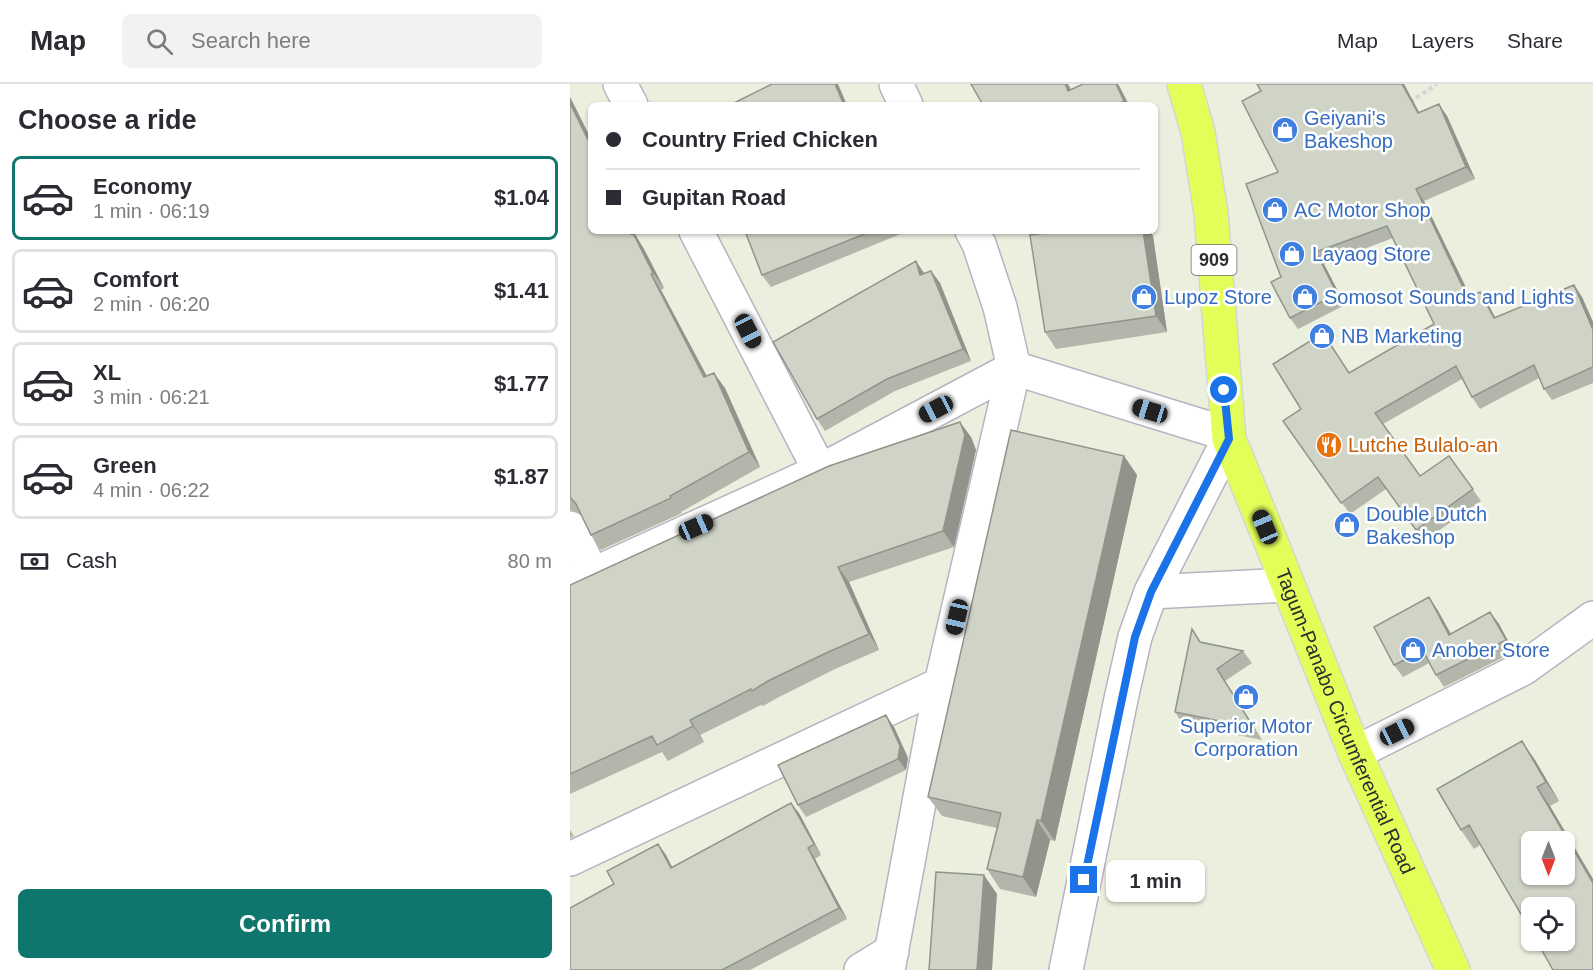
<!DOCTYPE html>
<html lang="en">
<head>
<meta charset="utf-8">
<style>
  :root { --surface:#fff; --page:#f2f2f3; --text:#2b2b33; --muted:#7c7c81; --line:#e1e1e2; --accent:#0f766e }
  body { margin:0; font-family:Arial,sans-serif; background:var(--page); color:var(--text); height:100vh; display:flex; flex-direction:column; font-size:22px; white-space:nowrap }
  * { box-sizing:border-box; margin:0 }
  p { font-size:20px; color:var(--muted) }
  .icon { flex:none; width:33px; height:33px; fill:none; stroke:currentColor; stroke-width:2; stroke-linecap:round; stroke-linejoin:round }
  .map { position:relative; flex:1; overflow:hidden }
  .sheet { display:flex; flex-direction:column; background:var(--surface); width:570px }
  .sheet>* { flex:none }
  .top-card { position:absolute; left:18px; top:18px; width:570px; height:132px; border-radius:9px; box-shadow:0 2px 4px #0004; display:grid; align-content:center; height:132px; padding:0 18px; background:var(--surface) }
  .needle { width:39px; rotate:180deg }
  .tools { position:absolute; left:951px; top:747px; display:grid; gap:12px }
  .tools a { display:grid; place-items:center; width:54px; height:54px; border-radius:9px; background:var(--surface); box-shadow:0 2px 4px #0004; font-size:30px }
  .end { position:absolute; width:27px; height:27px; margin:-14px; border:8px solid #1a73e8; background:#fff; box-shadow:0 0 0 3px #fff }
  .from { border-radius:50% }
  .bubble { position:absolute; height:42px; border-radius:9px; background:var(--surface); box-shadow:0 2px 4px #0004; font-size:20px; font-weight:600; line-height:42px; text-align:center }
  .car { position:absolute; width:18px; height:36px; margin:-18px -9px; border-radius:8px; box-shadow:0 0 4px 2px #0007; background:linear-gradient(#222 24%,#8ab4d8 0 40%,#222 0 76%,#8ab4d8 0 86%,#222 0) }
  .top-card b { display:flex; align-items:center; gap:21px; height:57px; font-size:22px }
  .top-card b+b { border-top:2px solid var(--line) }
  .top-card i { width:15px; height:15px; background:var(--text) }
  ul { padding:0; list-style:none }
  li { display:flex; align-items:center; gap:18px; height:84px; margin:0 12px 9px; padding:0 6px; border:3px solid var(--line); border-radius:9px }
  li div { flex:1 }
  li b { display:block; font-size:22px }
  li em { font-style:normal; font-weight:600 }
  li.current { border-color:var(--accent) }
  li>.icon { width:54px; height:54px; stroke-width:1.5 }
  h2 { padding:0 18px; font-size:27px; line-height:72px }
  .pay { display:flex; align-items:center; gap:15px; height:66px; padding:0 18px; font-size:22px }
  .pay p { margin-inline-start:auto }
  .primary-button { display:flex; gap:12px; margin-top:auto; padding:12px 18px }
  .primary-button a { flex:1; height:69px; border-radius:9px; background:var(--accent); color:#fff; font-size:24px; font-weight:600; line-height:69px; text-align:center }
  header { display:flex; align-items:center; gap:36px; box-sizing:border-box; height:84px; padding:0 30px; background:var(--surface); border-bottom:2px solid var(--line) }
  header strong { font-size:28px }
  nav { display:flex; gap:33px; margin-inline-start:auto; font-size:21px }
  .search { width:420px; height:54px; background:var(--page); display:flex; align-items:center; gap:15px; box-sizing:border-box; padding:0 21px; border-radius:9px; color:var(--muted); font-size:22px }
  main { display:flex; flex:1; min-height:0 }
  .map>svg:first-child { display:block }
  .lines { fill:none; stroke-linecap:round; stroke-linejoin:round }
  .street-casing { stroke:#bab2c1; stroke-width:36 }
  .secondary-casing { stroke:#bab2c1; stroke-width:36 }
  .highway-casing { stroke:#d5d5d5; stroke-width:36 }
  .path { stroke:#d5d5d5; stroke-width:4; stroke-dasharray:4.5 3; stroke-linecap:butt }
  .street { stroke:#fff; stroke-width:33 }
  .secondary { stroke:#fff; stroke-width:33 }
  .highway { stroke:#e2ff59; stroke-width:33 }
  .wall { fill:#b2b6ab }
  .shaded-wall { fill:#91948b }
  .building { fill:#cfd4c7; stroke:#91948b; stroke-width:1.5; fill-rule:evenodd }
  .route { stroke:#1a73e8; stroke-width:8 }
  .labels { text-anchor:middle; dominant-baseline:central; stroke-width:5; stroke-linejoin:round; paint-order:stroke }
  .shield { fill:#fff; stroke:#6c6c6c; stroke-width:1.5 }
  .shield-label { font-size:18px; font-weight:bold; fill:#2d2d2d }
  .shop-label { font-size:20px; fill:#366cbe; stroke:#fff; text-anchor:start }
  .food-label { font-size:20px; fill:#c56008; stroke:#fff; text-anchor:start }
  .street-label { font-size:20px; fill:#2d2d2d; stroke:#fff }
</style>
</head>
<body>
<header>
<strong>Map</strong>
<div class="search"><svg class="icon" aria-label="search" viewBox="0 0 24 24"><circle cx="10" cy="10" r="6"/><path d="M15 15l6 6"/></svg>Search here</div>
<nav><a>Map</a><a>Layers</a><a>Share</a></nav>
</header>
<main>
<section class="sheet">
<h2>Choose a ride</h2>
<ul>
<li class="current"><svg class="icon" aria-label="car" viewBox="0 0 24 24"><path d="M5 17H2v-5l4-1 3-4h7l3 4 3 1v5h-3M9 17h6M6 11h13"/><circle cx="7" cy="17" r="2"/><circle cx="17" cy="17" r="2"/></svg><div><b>Economy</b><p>1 min · 06:19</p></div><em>$1.04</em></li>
<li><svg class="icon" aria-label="car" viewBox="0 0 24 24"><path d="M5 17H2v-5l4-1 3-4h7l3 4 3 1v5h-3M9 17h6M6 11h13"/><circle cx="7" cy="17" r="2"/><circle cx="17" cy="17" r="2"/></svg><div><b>Comfort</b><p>2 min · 06:20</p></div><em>$1.41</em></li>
<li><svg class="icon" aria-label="car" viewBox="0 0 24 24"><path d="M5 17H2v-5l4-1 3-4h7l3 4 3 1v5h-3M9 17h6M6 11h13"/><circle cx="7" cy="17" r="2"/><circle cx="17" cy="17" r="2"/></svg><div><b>XL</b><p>3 min · 06:21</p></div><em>$1.77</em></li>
<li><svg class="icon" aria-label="car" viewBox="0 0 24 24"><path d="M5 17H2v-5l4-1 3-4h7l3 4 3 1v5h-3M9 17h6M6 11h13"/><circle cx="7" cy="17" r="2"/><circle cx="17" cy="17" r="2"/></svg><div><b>Green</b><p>4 min · 06:22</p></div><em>$1.87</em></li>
</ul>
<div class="pay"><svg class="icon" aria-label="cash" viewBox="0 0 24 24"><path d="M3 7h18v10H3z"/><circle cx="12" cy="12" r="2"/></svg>Cash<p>80 m</p></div>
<div class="primary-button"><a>Confirm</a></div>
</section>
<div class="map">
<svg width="1023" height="886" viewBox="0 0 1023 886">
  <rect width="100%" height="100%" fill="#eaefde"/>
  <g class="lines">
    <g class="street-casing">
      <path id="street" d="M50 0 61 21
        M326 0 336 21
        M126 147 250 387
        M0 444 22 490
        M0 501 250 387 444 284 657 350
        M785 669 954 584 1023 534
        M0 775 371 600
        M291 886 322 867
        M318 886 371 600 444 284 430 223 409 160 402 147"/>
    </g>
    <g class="secondary-casing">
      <path id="secondary" d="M581 508 717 501
        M496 886 551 615 565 553 581 508 659 355"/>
    </g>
    <g class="highway-casing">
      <g id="highway">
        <path id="s1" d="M614 0 628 48 641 129 659 355 695 443 785 669 883 886"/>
      </g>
    </g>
    <path class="path" d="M840 18 867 0"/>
    <use href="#street" class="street"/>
    <use href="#secondary" class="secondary"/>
    <use href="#highway" class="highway"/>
  </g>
  <path class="wall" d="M498 0 501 6 513 0H548L559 21H413Z
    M834 0 849 29 877 32 905 95 854 117 900 213 910 208 918 220 925 234 1004 201 1012 213 1023 238V299L982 316 974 305 969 294 910 325 902 313 892 295 813 340 850 392 879 372 911 417 854 457 816 405 780 430 713 337 779 289 864 240 823 154 754 180 775 221 728 245 720 234 711 193 708 88 691 7Z
    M0 13 21 55V147L65 151 74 165 94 204 91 206 137 292 155 304 190 383 111 428 112 429 31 466 21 451 10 429 0 426Z
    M175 147H338L201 203 192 191Z
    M488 147H580L583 152 597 248 486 265 475 248Z
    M361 187 370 199 401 277 325 307 255 347 247 335 354 190Z
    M401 353 406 366 384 463 279 498 309 566 265 585 209 613 193 622 191 621 130 651 134 658 98 677 92 668 0 710V501Z
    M554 372 567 391 485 757 480 756 466 813 430 805 417 785 427 744 372 732 358 713Z
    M867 525 881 550 920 528 929 540 944 568 874 603 866 591 859 579 833 593 824 581Z
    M631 558 673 567 682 579 655 597 692 656 613 640 605 628Z
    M324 643 338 674 336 686 236 733 228 721Z
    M965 676 989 717 980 722 1023 795V886L910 761 904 765 891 746Z
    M229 729 251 771 245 775 277 835 180 886H0L44 800 88 760 96 771 102 783Z
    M0 746 4 752 0 754Z"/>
  <path class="shaded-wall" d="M265 0H268L277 21H274Z
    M495 0H498L508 21 498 7Z
    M546 0H548L559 21H557L554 17Z
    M832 0H834L856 41 848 29Z
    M0 13 21 55V62L0 19Z
    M869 20 877 32 905 95 896 83Z
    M846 105 854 117 907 226 898 214Z
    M59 147H63L74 165 94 204 83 189Z
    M573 147H580L583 152 597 248 586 232Z
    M746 168 754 180 775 221 767 210Z
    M346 177 354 189 350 191Z
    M361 187 370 199 401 277 393 265Z
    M81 190 91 206 145 308 134 293Z
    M1004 201 1012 213 1023 238V246Z
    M910 208 918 220 932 246 924 234Z
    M144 289 155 304 190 383 179 368Z
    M390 338 401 353 406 366 384 463 373 447Z
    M554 372 567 391 485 757 471 737Z
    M268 483 279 498 309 566 299 550Z
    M859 513 867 525 888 563 879 551Z
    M920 528 929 540 944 568 936 556Z
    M647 585 655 597 692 656 684 644Z
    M316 631 324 643 338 674 336 686 328 675Z
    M120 636 130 651 134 658 123 642Z
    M952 657 965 676 989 717 976 698Z
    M967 703 980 722 1023 795V799Z
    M221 719 229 729 251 771 244 760Z
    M467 736 480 756 466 813 453 793Z
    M88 760 96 771 108 795 101 784Z
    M238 764 245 775 277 835 269 824Z
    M414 791 427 810 422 886H407Z"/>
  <path class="building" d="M202 0H265L274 21H160Z
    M401 0H495L498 7 513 0H546L554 17 547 21H413Z
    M687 0H832L848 29 869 20 896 83 846 105 898 214 910 208 924 234 1004 201 1023 246V283L974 305 964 281 902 313 886 282 805 329 850 392 879 372 903 405 846 446 808 393 771 419 713 337 731 325 703 280 753 249 779 289 864 240 817 142 746 168 767 210 720 234 701 198 711 193 676 100 708 88 672 17 691 7Z
    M0 19 21 62V147H59L61 150 63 149 83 189 81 190 134 293 144 289 179 368 100 412 101 414 21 451 6 420 0 413Z
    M175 147H302L192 191Z
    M488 147H573L586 232 475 248 460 151Z
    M346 177 350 191 361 187 393 265 317 295 247 335 203 258Z
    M390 338 395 351 373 447 268 483 299 550 254 570 198 597 182 607 181 605 120 636 123 642 87 661 82 652 0 690V501L259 382Z
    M441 346 554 372 471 737 467 736 453 793 417 785 431 729 358 713Z
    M859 513 879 551 920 528 936 556 866 591 853 567 824 581 804 543Z
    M622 545 630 558 673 567 647 585 684 644 605 628Z
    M316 631 330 662 328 675 228 721 208 681Z
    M952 657 976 698 967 703 1023 799V886H983L966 856H994V824H962V849L899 741 891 746 867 705ZM962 758H994V790H962Z
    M221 719 244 760 238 764 269 824 152 886H0V824L44 800 37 787 88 760 101 784Z
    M366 788 414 791 407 886H359Z"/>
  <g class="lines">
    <path class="route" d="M514 796 565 553 581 508 659 355 654 306"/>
  </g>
  <defs>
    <g id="shop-disc" transform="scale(1.35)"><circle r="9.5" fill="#3f7fe0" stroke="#fff"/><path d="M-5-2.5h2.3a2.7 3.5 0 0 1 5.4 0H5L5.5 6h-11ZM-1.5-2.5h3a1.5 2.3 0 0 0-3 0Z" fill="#fff"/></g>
    <g id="restaurant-disc" transform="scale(1.35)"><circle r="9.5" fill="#e8710a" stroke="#fff"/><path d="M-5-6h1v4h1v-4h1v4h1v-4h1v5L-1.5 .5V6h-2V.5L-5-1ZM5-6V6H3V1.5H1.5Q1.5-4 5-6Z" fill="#fff"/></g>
  </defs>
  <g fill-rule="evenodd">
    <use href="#shop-disc" x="715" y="46"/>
    <use href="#shop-disc" x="705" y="126"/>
    <use href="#shop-disc" x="722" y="170"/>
    <use href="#shop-disc" x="574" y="213"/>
    <use href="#shop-disc" x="735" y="213"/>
    <use href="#shop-disc" x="752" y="252"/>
    <use href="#restaurant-disc" x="759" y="361"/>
    <use href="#shop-disc" x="777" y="441"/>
    <use href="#shop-disc" x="843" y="566"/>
    <use href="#shop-disc" x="676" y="613"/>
  </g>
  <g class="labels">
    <rect class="shield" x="621.5" y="161" width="45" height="30" rx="4.5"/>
    <g class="shield-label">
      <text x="644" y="176">909</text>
    </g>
    <g class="shop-label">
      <text x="734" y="34">Geiyani's<tspan x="734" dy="23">Bakeshop</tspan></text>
      <text x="724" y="126">AC Motor Shop</text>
      <text x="742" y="170">Layaog Store</text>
      <text x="594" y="213">Lupoz Store</text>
      <text x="754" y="213">Somosot Sounds and Lights</text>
      <text x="771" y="252">NB Marketing</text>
      <text x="796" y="430">Double Dutch<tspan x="796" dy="23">Bakeshop</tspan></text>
      <text x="862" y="566">Anober Store</text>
      <text x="676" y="642" text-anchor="middle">Superior Motor<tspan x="676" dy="23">Corporation</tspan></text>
    </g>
    <g class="food-label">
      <text x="778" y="361">Lutche Bulalo-an</text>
    </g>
    <g class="street-label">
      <text stroke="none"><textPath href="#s1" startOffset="664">Tagum-Panabo Circumferential Road</textPath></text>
    </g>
  </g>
</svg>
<div class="tools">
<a><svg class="needle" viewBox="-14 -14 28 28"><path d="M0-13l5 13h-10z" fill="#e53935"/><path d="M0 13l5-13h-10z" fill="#7c7c81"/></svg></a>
<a><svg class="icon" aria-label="locate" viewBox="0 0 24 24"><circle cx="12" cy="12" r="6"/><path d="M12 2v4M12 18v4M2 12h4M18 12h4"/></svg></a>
</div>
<i class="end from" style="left:654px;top:306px"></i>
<i class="end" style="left:514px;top:796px"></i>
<div class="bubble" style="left:536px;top:776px;width:99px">1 min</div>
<i class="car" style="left:178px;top:247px;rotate:153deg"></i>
<i class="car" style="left:366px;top:325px;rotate:242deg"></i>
<i class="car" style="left:580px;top:327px;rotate:287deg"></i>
<i class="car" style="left:126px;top:443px;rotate:66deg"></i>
<i class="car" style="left:695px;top:443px;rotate:337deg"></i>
<i class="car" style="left:387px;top:533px;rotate:193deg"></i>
<i class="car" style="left:827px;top:648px;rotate:63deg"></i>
<div class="top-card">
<b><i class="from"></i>Country Fried Chicken</b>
<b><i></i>Gupitan Road</b>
</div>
</div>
</main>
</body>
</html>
